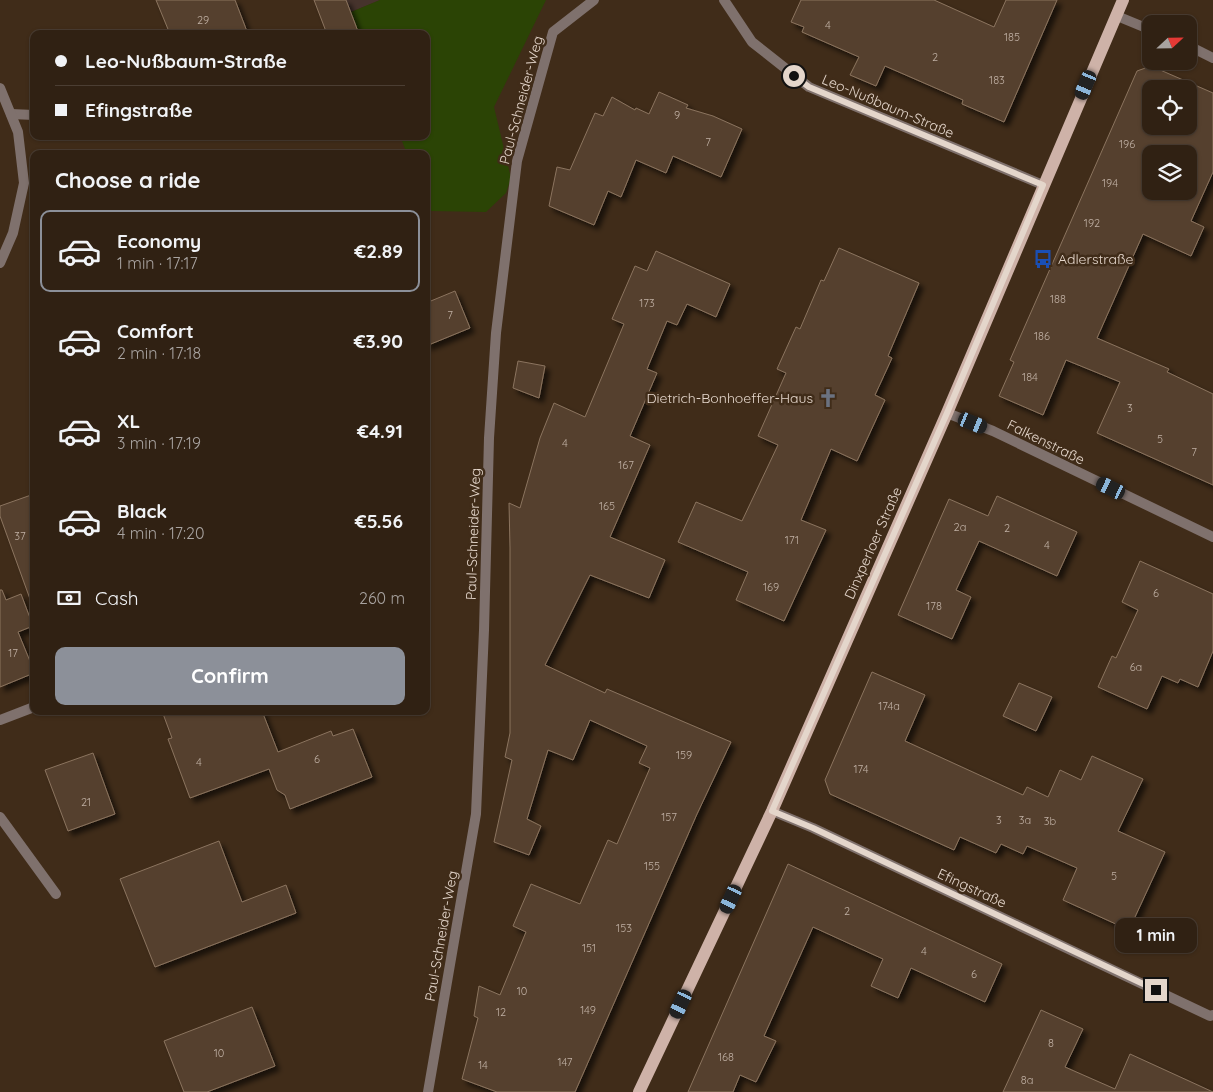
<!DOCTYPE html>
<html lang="en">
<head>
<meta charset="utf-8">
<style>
  :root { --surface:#302113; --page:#3c2e21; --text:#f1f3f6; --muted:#a8a3a0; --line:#4b3e33; --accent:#8c9099 }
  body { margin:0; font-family:Quicksand,sans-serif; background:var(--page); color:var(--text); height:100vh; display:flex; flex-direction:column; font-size:19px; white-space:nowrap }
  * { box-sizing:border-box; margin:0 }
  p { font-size:16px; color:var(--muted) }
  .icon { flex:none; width:28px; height:28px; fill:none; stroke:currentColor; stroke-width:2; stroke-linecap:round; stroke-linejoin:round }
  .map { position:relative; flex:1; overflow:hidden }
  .drawer { position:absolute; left:30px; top:150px; width:400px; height:565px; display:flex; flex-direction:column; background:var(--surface); border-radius:10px; box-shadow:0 1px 4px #0004,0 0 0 1px var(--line) }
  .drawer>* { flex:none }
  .hud { position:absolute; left:30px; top:30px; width:400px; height:110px; border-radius:10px; box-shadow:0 1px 4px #0004,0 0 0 1px var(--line); display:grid; align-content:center; height:110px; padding:0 25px; background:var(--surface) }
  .needle { width:32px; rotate:68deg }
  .tools { position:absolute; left:1142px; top:15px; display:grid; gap:10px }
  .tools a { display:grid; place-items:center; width:55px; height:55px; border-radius:10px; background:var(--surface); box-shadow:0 1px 4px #0004,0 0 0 1px var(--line); font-size:25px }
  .end { position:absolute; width:22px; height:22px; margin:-11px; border:6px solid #e4d6cb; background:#111; box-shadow:0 0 0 2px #111 }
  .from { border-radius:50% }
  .bubble { position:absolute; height:35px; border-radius:10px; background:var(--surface); box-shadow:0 1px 4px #0004,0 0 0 1px var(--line); font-size:16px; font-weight:700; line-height:35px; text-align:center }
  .car { position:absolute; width:15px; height:30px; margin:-15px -8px; border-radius:6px; box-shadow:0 0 4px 1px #0007; background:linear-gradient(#222 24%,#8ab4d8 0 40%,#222 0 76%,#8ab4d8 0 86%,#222 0) }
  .hud b { display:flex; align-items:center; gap:18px; height:48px; font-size:19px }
  .hud b+b { border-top:1px solid var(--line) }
  .hud i { width:12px; height:12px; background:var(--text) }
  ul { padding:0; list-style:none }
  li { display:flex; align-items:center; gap:15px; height:82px; margin:0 10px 8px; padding:0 15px; border:2px solid transparent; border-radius:10px }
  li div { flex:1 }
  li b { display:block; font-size:19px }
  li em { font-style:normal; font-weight:700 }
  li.current { border-color:var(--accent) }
  li>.icon { width:45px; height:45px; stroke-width:1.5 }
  h2 { padding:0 25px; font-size:22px; line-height:60px }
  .pay { display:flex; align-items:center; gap:12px; height:55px; padding:0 25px; font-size:19px }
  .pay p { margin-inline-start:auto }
  .primary-button { display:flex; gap:10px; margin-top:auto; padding:10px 25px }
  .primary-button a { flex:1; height:58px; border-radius:10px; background:var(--accent); color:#fff; font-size:20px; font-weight:700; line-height:58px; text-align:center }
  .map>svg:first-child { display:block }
  .education { fill:#46332c }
  .green { fill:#2b4405 }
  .building { fill:#55402d; stroke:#8b745f; fill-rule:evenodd; filter:url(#shadow) }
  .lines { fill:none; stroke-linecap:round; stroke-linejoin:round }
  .service { stroke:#7f716d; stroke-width:10 }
  .minor { stroke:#7f716d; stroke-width:10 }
  .primary { stroke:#ceb2a8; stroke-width:12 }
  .route { stroke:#e4d6cb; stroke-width:6 }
  .labels { text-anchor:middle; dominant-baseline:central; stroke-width:5; stroke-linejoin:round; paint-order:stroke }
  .number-label { font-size:11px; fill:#c0b0a4 }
  .street-label { font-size:14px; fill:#e4d6cb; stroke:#402c19 }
  .poi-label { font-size:14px; fill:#e4d6cb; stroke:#402c19; text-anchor:start }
</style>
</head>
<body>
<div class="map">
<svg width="1213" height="1092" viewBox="0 0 1213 1092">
  <defs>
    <filter id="shadow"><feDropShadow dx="4.5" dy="4.5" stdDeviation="2.5" flood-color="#0009"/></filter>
  </defs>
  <rect width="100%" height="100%" fill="#402c19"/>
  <path class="education" d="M346 0H380L351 12Z"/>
  <path class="green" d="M380 0H546L494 107 511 178 506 193 486 212 430 211 426 202V154H407L400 136H426V34H359L351 12Z"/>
  <path class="building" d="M156 0H235L248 34H170Z
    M314 0H346L359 34H327Z
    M801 0H934L994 27 1006 0H1057L1004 122 962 104 963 100 885 66 876 86 850 75 859 57 802 32 804 27 791 22Z
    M1151 66 1213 93V172L1191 221 1204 227 1191 256 1143 234 1097 338 1169 369 1167 372 1213 394V485L1097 433 1120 382 1066 360 1043 415 999 396 1014 362 1010 360 1137 71ZM1151 89H1189V126H1151ZM1151 154H1189V191H1151Z
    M659 92 688 105 686 108 713 116 742 129 721 177 673 156 666 173 636 160 621 197 608 191 594 225 549 206 557 167 570 170 595 113 603 116 612 97 635 110 636 108 649 114Z
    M839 248 919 283 888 356 892 358 875 395 885 400 857 461 831 449 801 520 826 530 784 621 736 600 748 572 678 542 696 502 742 521 778 445 758 436 786 373 777 369 796 327 800 329 821 280 824 281Z
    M656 251 730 284 716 317 687 304 677 325 667 321 647 369 657 373 630 436 650 445 610 537 665 560 649 598 590 575 545 665 605 693 607 689 731 742 697 814 575 1092H497L462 1079 478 1018 474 1016 479 986 500 995 526 932 513 926 531 884 580 904 608 840 617 844 650 768 639 763 647 746 590 720 573 760 548 750 527 819 541 826 529 855 494 842 512 760 505 757 510 733V548L509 503 520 508 540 438 554 403 585 417 624 324 612 319 635 266 647 271Z
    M455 291 470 328 426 346V303Z
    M518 361 545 366 539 398 513 388Z
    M34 494V599H30L0 516V506Z
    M997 496 1077 532 1057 576 979 541 956 590 971 597 952 639 898 615 949 499 988 516Z
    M1140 561 1213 594V651L1198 687 1180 679 1178 683 1162 676 1147 709 1098 687 1112 656 1116 658 1138 610 1122 602Z
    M0 590H2L6 600 21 594 33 626 18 632 34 671V673L0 687Z
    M872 672 925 695 905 741 1023 795 1027 787 1048 797 1060 770 1081 780 1092 756 1143 779 1118 831 1165 852 1129 930 1063 900 1077 868 1027 846 1023 854 1001 844 996 853 960 837 954 850 830 794 825 780Z
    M1019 683 1052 697 1036 731 1003 716Z
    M162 711H262L278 752 331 731 333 736 353 729 372 777 290 809 285 795 277 790 269 769 190 798 168 739 172 738Z
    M93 753 115 814 68 831 45 770Z
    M219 841 242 902 286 885 296 913 155 967 120 879Z
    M788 864 1002 964 985 1002 911 968 898 998 871 986 883 959 813 927 764 1036 776 1041 756 1082 740 1075 733 1092H688Z
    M252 1007 275 1066 207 1092H184L164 1041Z
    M1041 1010 1083 1029 1065 1067 1115 1089 1130 1054 1213 1092H1003Z"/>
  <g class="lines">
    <path class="service" d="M11 114 34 115"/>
    <path class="minor" d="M724 0 752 42 809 87 1043 185
      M1117 16 1151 30
      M1189 46 1213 58
      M0 88 18 132 24 183 13 233 0 263
      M947 413 993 431 1213 537
      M0 720 34 707
      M772 811 813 828 1210 1016 1213 1015
      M0 817 56 894
      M428 1092 476 814 484 630 489 438 496 333 517 161 553 32 594 0"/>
    <path class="primary" d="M639 1092 772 811 947 413 1123 0"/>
  </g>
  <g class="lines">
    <path class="route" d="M794 76 809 87 1043 185 947 413 772 811 813 828 1156 990"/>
  </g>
  <defs>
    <g id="bus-bare" transform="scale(1.5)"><path d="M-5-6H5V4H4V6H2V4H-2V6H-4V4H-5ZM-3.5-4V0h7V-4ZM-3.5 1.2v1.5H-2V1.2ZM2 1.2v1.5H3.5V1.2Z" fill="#1a4fb4" stroke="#402c19" stroke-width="2.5" paint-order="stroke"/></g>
    <g id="church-bare" transform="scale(1.5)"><path d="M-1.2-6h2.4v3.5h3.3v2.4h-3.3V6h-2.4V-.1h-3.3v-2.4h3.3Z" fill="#6b7280" stroke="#402c19" stroke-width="2.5" paint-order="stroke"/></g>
  </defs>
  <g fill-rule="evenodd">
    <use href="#bus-bare" x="1043" y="259"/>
    <use href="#church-bare" x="828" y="398"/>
  </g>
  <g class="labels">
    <g class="number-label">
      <text x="203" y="20">29</text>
      <text x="828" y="25">4</text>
      <text x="1012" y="37">185</text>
      <text x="935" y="57">2</text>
      <text x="997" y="80">183</text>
      <text x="677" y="115">9</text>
      <text x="708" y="142">7</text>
      <text x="1127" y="144">196</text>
      <text x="1110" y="183">194</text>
      <text x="1092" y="223">192</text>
      <text x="1058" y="299">188</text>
      <text x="647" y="303">173</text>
      <text x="450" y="315">7</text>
      <text x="1042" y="336">186</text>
      <text x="1030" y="377">184</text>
      <text x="1130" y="408">3</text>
      <text x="1160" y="439">5</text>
      <text x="565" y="443">4</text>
      <text x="1194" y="452">7</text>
      <text x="626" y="465">167</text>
      <text x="607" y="506">165</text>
      <text x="960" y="527">2a</text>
      <text x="1007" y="528">2</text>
      <text x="20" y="536">37</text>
      <text x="792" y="540">171</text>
      <text x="1047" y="545">4</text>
      <text x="771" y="587">169</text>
      <text x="1156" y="593">6</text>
      <text x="934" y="606">178</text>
      <text x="13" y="653">17</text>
      <text x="1136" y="667">6a</text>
      <text x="889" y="706">174a</text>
      <text x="684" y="755">159</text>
      <text x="317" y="759">6</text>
      <text x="199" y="762">4</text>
      <text x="861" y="769">174</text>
      <text x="86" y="802">21</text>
      <text x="669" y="817">157</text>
      <text x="999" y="820">3</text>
      <text x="1025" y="820">3a</text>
      <text x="1050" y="821">3b</text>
      <text x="652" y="866">155</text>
      <text x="1114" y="876">5</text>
      <text x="847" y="911">2</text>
      <text x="624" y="928">153</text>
      <text x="589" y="948">151</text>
      <text x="924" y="951">4</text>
      <text x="974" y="974">6</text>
      <text x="522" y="991">10</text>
      <text x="588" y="1010">149</text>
      <text x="501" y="1012">12</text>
      <text x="1051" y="1043">8</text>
      <text x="219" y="1053">10</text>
      <text x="726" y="1057">168</text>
      <text x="565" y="1062">147</text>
      <text x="483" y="1065">14</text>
      <text x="1027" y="1080">8a</text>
    </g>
    <g class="street-label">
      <text transform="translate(521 100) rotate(-75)">Paul-Schneider-Weg</text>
      <text transform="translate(888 106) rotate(23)">Leo-Nußbaum-Straße</text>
      <text transform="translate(1046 442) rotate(26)">Falkenstraße</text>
      <text transform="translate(473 534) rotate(-88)">Paul-Schneider-Weg</text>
      <text transform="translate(873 543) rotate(-66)">Dinxperloer Straße</text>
      <text transform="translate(972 888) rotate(25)">Efingstraße</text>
      <text transform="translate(441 936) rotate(-80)">Paul-Schneider-Weg</text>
    </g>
    <g class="poi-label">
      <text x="1058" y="259">Adlerstraße</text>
      <text x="813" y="398" text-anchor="end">Dietrich-Bonhoeffer-Haus</text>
    </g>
  </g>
</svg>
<div class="tools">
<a><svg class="needle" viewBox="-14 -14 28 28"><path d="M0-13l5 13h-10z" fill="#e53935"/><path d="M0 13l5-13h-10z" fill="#a8a3a0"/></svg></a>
<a><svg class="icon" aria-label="locate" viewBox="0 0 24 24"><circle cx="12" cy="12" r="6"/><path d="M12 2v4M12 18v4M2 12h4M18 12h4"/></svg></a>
<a><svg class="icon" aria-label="layers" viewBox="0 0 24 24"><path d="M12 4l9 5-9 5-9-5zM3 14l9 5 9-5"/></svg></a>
</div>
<i class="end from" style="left:794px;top:76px"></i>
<i class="end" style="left:1156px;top:990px"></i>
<div class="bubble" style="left:1115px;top:918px;width:82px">1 min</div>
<i class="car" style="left:1086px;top:85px;rotate:203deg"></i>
<i class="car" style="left:973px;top:423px;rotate:112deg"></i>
<i class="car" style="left:1111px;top:488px;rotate:296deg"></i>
<i class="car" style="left:731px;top:899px;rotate:205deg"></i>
<i class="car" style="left:681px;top:1004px;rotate:205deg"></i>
<div class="hud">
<b><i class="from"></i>Leo-Nußbaum-Straße</b>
<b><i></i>Efingstraße</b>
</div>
<section class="drawer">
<h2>Choose a ride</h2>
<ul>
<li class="current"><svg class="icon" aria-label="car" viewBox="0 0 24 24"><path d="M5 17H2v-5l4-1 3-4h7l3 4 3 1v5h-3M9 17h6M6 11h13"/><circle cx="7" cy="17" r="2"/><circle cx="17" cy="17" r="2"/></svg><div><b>Economy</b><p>1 min · 17:17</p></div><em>€2.89</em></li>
<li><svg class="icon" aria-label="car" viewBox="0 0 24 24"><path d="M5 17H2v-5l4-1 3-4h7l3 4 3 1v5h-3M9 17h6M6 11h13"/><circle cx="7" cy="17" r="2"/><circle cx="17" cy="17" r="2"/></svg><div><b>Comfort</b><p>2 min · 17:18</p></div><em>€3.90</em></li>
<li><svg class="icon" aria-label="car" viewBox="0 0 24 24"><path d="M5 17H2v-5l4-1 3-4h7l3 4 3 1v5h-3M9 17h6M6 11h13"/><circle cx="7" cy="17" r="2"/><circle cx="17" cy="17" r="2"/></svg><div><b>XL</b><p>3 min · 17:19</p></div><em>€4.91</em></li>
<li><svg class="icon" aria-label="car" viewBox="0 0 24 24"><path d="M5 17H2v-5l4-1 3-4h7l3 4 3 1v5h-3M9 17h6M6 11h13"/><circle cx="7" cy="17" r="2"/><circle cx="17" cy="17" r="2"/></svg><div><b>Black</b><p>4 min · 17:20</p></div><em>€5.56</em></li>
</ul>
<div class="pay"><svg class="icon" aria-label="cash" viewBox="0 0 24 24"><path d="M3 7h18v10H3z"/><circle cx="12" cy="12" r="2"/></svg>Cash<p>260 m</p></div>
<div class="primary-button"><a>Confirm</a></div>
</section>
</div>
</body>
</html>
